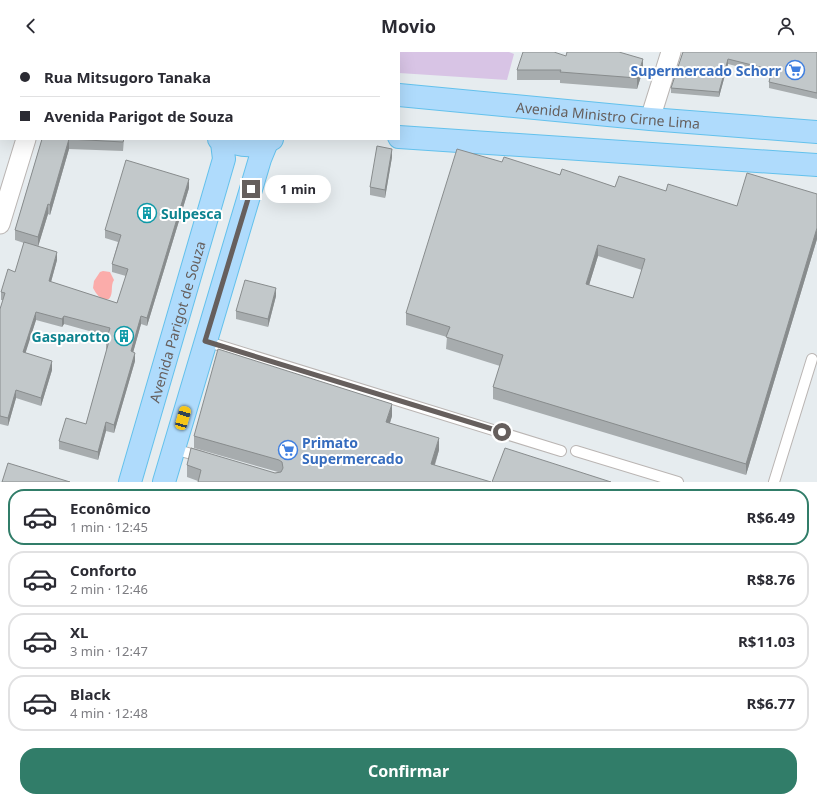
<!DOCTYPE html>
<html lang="pt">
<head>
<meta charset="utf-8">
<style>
  :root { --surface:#fff; --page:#f2f2f3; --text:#2b2b33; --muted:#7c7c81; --line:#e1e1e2; --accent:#317d69 }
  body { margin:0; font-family:"Noto Sans",sans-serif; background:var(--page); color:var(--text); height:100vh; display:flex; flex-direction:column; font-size:15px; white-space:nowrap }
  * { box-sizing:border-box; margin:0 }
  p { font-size:13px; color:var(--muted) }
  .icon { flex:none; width:22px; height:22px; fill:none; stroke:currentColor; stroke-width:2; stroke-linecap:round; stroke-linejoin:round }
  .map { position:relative; height:430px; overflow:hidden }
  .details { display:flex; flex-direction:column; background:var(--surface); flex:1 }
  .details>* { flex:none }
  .top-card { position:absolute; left:0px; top:0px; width:400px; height:88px; box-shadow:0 4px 16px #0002; display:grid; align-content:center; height:88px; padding:0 20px; background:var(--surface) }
  .end { position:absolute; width:18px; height:18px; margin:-9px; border:5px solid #665f5d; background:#fff; box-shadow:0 0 0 2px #fff }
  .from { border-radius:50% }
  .bubble { position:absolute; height:28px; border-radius:14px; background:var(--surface); box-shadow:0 4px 16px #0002; font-size:13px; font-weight:700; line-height:28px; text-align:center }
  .car { position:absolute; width:12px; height:24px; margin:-12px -6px; border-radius:5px; box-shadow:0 0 3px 1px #0007; background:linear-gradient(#f5c518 24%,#345 0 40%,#f5c518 0 76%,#345 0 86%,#f5c518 0) }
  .top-card b { display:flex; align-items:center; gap:14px; height:38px; font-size:15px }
  .top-card b+b { border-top:1px solid var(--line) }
  .top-card i { width:10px; height:10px; background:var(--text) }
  ul { padding:7px 0 0; list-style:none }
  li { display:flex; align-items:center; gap:12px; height:56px; margin:0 8px 6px; padding:0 12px; border:2px solid var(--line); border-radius:16px }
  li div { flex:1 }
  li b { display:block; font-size:15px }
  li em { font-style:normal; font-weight:700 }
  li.on { border-color:var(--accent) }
  li>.icon { width:36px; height:36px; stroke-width:1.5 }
  .cta { display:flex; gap:8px; margin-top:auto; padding:8px 20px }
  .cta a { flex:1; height:46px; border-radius:16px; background:var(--accent); color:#fff; font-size:16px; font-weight:700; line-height:46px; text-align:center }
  header { display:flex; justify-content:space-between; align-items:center; height:52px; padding:0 20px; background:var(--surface); font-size:18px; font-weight:700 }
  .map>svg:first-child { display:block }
  .green { fill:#d8c4e5 }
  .water { fill:#fbacaa }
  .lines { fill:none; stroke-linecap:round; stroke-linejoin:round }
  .service-casing { stroke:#bab5b3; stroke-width:12 }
  .minor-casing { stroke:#bab5b3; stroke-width:21 }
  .primary-casing { stroke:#63c1ec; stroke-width:24 }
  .service { stroke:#fff; stroke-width:10 }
  .minor { stroke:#fff; stroke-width:19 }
  .primary { stroke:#afdbfc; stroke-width:22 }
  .wall { fill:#a7acae; fill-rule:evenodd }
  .shaded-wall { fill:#888c8d }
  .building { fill:#c2c8ca; stroke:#888c8d; fill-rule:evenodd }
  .route { stroke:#665f5d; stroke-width:5 }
  .labels { text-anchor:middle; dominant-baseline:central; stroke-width:4; stroke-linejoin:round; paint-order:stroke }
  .shop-label { font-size:14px; font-weight:bold; fill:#366cbe; stroke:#fff; text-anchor:end }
  .street-label { font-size:14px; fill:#665f5d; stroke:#fff }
  .culture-label { font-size:14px; font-weight:bold; fill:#0d838f; stroke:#fff; text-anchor:start }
</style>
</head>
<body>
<header><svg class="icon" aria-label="back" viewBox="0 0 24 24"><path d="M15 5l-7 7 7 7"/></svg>Movio<svg class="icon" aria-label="person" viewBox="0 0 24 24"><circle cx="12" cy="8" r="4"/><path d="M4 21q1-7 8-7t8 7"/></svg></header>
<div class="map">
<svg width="817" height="430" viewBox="0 0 817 430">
  <rect width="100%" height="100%" fill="#e6ecef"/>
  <path class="green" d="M293 0H509L514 2 507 28 399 21V1Z"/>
  <path class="water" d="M103 219 110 220 114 228C110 234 114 241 109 247 100 248 97 243 93 236L94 229 100 220Z"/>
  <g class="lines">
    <g class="service-casing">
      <path id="service" d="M205 289 561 399
        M174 397 202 405
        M576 399 678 430
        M774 430 812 307"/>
    </g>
    <g class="minor-casing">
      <path id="minor" d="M650 67 671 0
        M0 172 26 87"/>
    </g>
    <g class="primary-casing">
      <g id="primary">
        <path d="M0 14H1"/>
        <path id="s1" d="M399 43 650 67 817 80"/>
        <path d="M0 48H1"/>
        <path d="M399 85 817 113"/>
        <path d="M225 87C240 95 257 96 272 87"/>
        <path id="s2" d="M130 430 224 107 222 91 219 87"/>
        <path d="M164 430 260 107 267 90"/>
      </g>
    </g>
    <use href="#service" class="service"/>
    <use href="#minor" class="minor"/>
    <use href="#primary" class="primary"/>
  </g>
  <path class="wall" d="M683 0H817V47L769 36V30L771 23 728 12 719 45 671 41V36Z
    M566 4 643 18 637 37 560 31V28H517V18Z
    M42 87H124L123 99 69 97 50 163 48 162 38 194 57 208 51 230 117 251 126 224 112 220V212L118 190 105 186V178L189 136 147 274 141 272 133 300 135 309 114 381 106 379 98 408 59 397V389L86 372 107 297H106V289L107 284 64 272 62 275 36 268 25 301 52 318 41 354 16 346 8 374 0 372V257L3 248H1V240L15 220 24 191 15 188V178Z
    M392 105 385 146 370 143V135Z
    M502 110 615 135 666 139 737 154 817 142V187L746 423 493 347V335L500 314 446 297 447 285 406 273V261ZM598 204 642 218 633 246 589 233Z
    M276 244 268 275 236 267V259Z
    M392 364 390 371 439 398 435 413 198 429 187 425V413L275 421 278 420 194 396V384Z"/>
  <path class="shaded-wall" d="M643 7V18L637 37V26Z
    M728 7V12L719 45V40Z
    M69 87V97L50 163V153Z
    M392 97V105L385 146V138Z
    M189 127V136L147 274V266Z
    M48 152V162L38 195V185Z
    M817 176V187L746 423V412Z
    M598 193V204L586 243V232Z
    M57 200V208L49 237V229Z
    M276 236V244L268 275V267Z
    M36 260V268L23 309V300Z
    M64 264V272L62 275V267Z
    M141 264V272L131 308V299Z
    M135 301V309L114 381V373Z
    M52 309V318L41 354V346Z
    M16 338V346L8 374V366Z
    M392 352V364L386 383V370Z
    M106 370V379L98 408V400Z
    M439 386V398L431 424V412Z"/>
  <path class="building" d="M523 0H554L566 4 567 0H619L643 7 637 26 560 20 561 18H517Z
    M683 0H817V41L769 30 772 18 728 7 719 40 671 36Z
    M42 87H124L123 90 69 87 50 153 48 152 38 185 15 178Z
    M377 94 392 97 385 138 370 135Z
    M457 97 502 110 504 105 560 123 562 117 615 135 619 124 666 139 668 132 737 154 747 121 817 142V176L746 412 493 335 503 303 446 285 450 275 406 261ZM598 193 645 207 633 246 586 232Z
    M126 108 189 127 147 266 141 264 131 299 135 301 114 373 106 370 98 400 59 389 66 366 86 372 109 289H106L110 276 64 264 62 267 36 260 23 300 52 309 41 346 16 338 8 366 0 364V257L5 241 1 240 8 217 15 220 24 190 57 200 49 229 117 251 128 217 112 212 121 183 105 178Z
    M245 228 276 236 268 267 236 259Z
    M218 297 392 352 386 370 439 386 431 412 491 430H198L201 418 187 413 191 396 275 421 281 420 283 416 282 410 279 408 194 384Z
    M505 396 611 430H492Z
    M8 411 70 430H2Z"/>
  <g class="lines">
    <path class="route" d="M251 137 205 289 502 380"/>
  </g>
  <defs>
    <g id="supermarket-ring" transform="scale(1)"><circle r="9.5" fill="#fff" stroke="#3f7fe0" stroke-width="1.5"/><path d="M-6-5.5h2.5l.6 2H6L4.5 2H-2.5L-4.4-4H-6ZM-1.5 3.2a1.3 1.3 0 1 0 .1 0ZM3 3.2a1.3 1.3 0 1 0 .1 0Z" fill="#3f7fe0"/></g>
    <g id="building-ring" transform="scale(1)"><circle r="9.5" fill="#fff" stroke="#0f9aa8" stroke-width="1.5"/><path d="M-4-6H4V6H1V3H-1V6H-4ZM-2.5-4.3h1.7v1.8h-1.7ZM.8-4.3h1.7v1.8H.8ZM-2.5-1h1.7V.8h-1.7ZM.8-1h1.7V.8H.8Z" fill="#0f9aa8"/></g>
  </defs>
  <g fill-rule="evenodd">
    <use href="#supermarket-ring" x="795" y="18"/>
    <use href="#building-ring" x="147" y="161"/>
    <use href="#building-ring" x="124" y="284"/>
    <use href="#supermarket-ring" x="288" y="398"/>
  </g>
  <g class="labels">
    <g class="shop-label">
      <text x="781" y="18">Supermercado Schorr</text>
      <text x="302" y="390" text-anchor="start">Primato<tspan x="302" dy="16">Supermercado</tspan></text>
    </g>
    <g class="street-label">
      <text stroke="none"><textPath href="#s1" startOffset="210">Avenida Ministro Cirne Lima</textPath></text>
      <text stroke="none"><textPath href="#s2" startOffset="167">Avenida Parigot de Souza</textPath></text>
    </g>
    <g class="culture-label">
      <text x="161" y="161">Sulpesca</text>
      <text x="110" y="284" text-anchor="end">Gasparotto</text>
    </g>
  </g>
</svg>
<i class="end from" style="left:502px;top:380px"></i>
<i class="end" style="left:251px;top:137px"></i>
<div class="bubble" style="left:265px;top:123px;width:66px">1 min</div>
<i class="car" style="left:183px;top:366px;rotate:16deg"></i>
<div class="top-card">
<b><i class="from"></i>Rua Mitsugoro Tanaka</b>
<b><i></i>Avenida Parigot de Souza</b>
</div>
</div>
<section class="details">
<ul>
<li class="on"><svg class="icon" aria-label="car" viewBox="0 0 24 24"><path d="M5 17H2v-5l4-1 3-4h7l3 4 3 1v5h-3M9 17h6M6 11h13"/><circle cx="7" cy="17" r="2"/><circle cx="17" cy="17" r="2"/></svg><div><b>Econômico</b><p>1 min · 12:45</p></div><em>R$6.49</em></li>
<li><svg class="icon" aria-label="car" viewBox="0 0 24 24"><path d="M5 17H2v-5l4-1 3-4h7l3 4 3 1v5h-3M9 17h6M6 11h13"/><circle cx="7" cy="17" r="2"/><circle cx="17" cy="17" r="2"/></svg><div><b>Conforto</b><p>2 min · 12:46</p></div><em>R$8.76</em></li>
<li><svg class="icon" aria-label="car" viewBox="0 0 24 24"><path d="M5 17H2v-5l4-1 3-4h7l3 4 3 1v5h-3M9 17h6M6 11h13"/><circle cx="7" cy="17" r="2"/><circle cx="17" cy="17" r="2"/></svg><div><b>XL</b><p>3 min · 12:47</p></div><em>R$11.03</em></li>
<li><svg class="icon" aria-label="car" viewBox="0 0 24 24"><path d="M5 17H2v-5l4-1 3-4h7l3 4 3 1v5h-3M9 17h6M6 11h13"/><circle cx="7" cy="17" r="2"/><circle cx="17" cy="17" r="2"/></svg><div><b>Black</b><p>4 min · 12:48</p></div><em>R$6.77</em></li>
</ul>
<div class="cta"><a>Confirmar</a></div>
</section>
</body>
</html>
